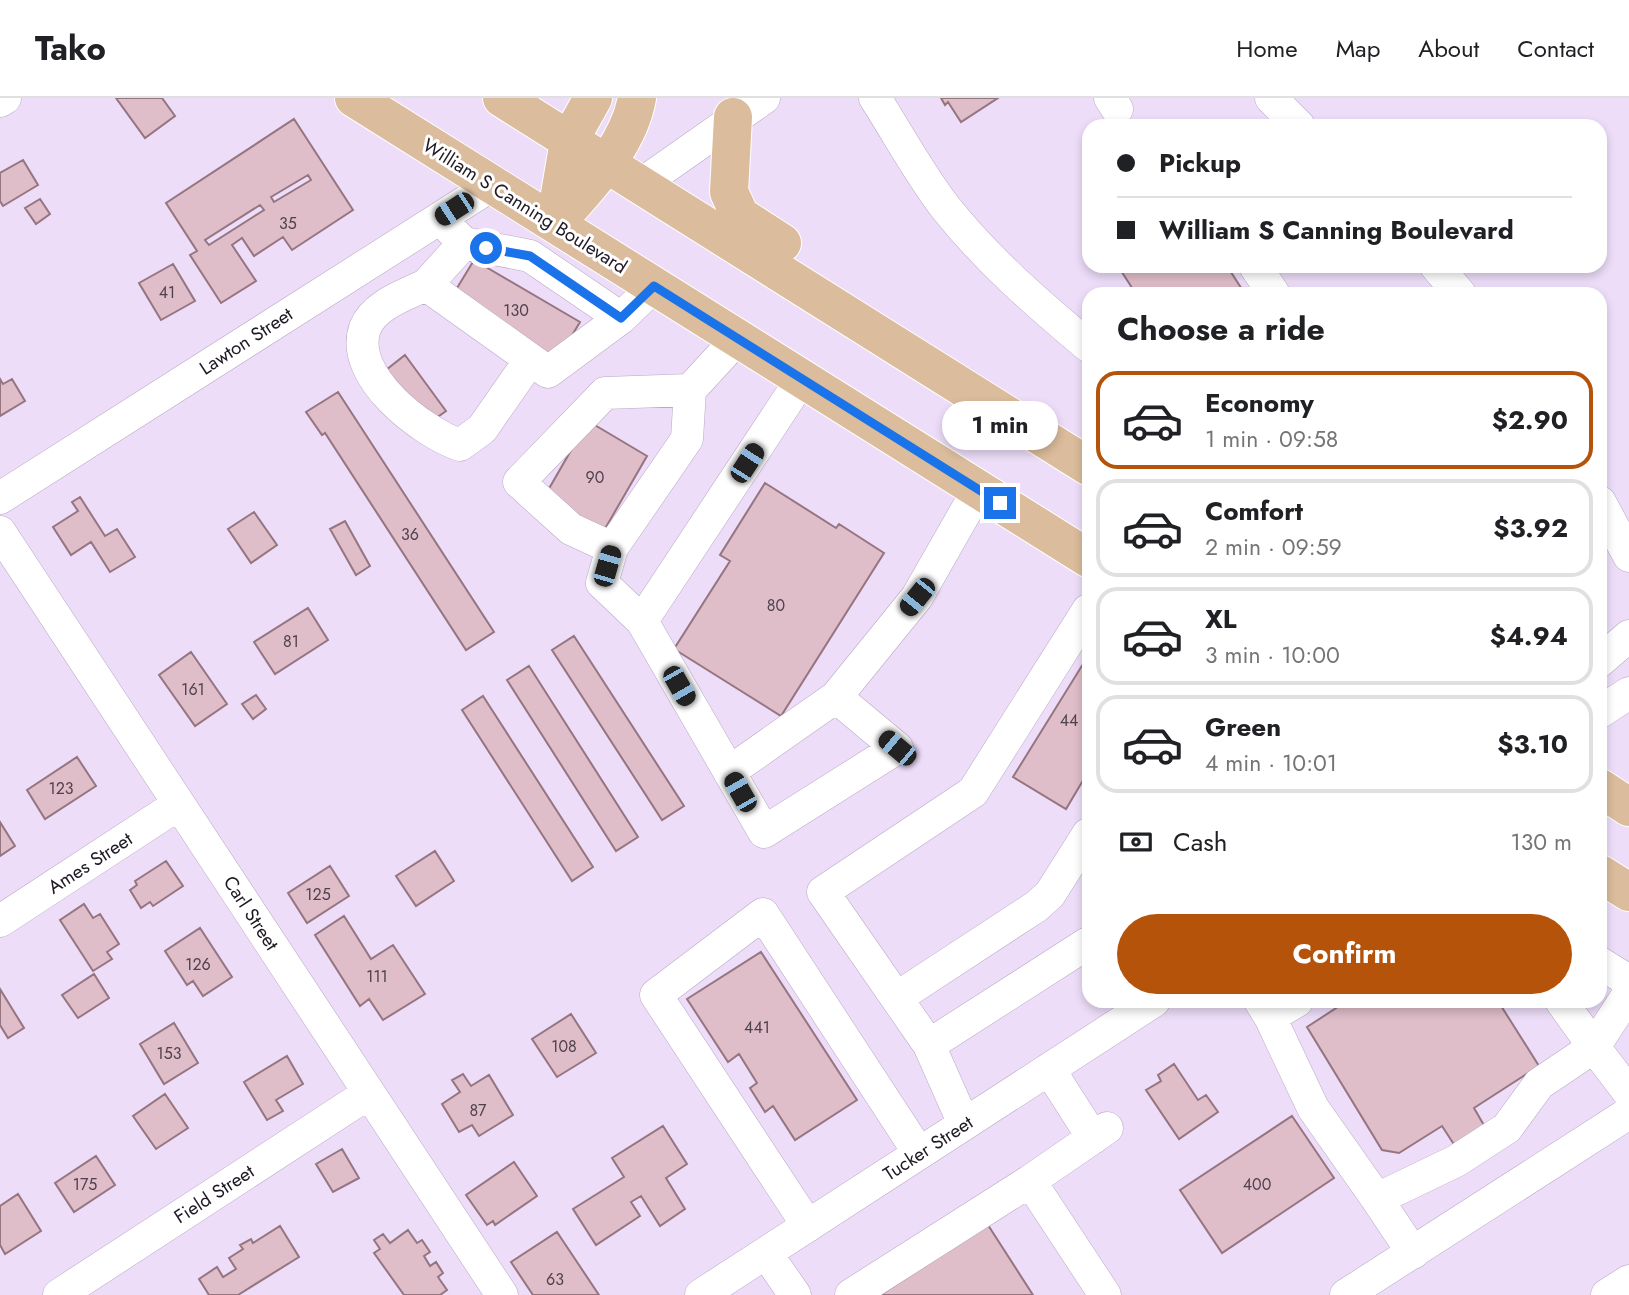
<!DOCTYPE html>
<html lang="en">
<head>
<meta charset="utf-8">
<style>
  :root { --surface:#fff; --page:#f2f2f2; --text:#202124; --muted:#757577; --line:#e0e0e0; --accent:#b45309 }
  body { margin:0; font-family:Jost,sans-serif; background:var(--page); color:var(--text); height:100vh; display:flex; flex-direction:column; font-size:26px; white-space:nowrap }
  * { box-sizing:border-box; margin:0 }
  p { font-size:23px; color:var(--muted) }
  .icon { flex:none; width:38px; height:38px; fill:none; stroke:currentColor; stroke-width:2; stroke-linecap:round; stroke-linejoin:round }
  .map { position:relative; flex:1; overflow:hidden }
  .drawer { position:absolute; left:1082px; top:189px; width:525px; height:721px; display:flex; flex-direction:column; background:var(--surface); border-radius:21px; box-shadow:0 4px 10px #0003 }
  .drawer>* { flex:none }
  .top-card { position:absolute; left:1082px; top:21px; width:525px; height:154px; border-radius:21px; box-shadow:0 4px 10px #0003; display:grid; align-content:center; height:154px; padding:0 35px; background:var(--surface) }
  .end { position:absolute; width:32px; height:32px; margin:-16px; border:9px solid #1a73e8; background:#fff; box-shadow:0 0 0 4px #fff }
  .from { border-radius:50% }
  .bubble { position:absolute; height:49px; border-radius:24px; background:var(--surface); box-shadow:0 4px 10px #0003; font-size:23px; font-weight:700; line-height:49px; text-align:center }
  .car { position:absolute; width:21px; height:42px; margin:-21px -10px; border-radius:9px; box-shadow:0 0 5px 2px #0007; background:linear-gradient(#222 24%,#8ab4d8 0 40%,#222 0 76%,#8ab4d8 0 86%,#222 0) }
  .top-card b { display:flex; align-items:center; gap:24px; height:66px; font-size:26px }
  .top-card b+b { border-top:2px solid var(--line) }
  .top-card i { width:18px; height:18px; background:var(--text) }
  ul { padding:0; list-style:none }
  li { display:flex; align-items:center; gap:21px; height:98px; margin:0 14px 10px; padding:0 21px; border:4px solid var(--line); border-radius:21px }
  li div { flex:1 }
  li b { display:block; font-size:26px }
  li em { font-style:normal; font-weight:700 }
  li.on { border-color:var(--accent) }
  li>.icon { width:63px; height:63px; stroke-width:1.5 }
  h2 { padding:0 35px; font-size:32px; line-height:84px }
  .pay { display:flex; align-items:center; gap:18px; height:77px; padding:0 35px; font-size:26px }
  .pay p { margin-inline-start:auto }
  .action { display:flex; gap:14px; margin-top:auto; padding:14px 35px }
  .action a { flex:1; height:80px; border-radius:42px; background:var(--accent); color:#fff; font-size:28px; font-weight:700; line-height:80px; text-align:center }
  header { display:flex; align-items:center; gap:42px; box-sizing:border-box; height:98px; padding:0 35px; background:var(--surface); border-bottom:2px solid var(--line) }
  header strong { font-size:33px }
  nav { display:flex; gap:38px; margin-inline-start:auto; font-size:24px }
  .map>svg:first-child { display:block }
  .building { fill:#dfbdc9; stroke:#947580; stroke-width:2; fill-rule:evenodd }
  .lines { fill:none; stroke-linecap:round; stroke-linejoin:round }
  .minor-casing { stroke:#b9a9c4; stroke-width:33 }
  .major-casing { stroke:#fff; stroke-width:40 }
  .minor { stroke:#fff; stroke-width:32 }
  .major { stroke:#dbbc9c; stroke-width:38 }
  .route { stroke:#1a73e8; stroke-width:9 }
  .labels { text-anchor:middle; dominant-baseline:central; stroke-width:6; stroke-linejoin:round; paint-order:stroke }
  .number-label { font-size:16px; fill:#4f424d }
  .street-label { font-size:19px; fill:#1f1924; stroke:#fff }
</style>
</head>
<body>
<header>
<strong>Tako</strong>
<nav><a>Home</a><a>Map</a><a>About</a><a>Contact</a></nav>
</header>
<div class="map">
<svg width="1629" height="1197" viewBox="0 0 1629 1197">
  <rect width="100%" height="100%" fill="#edddf9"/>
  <path class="building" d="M116 0H162L175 18 145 40Z
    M941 0H998L961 24 948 4 945 7Z
    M294 21 353 112 292 152 283 139 254 158 242 140 232 147 256 183 221 205 190 157 197 153 166 105ZM308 77 311 82 274 104 271 99ZM260 107 264 112 209 147 205 142Z
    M23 62 38 87 3 108 0 103V75Z
    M40 101 50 116 36 126 25 110Z
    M474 162 580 224 557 262 451 200Z
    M173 166 195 203 161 222 139 185Z
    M1118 168H1227L1245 196H1136Z
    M405 257 446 313 425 328 386 272Z
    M0 281 3 286 12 281 25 303 0 318Z
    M338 294 494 534 466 552 325 335 322 337 306 314Z
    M588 323 647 358 602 436 543 401Z
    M765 385 836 430 839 426 884 455 781 618 674 551 730 463 720 457Z
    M80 399 105 438 117 431 135 459 110 474 91 444 71 457 53 429 78 413 72 404Z
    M254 414 277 447 251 465 228 431Z
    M345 423 370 468 356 477 330 431Z
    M308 510 328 542 275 576 254 544Z
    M574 538 684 708 662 722 552 552Z
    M191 554 227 606 195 628 159 577Z
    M1083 566 1088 569V674L1066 711 1013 679Z
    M529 568 638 739 616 753 507 582Z
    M256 597 266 611 253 621 242 606Z
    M483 598 593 769 572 783 462 612Z
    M77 659 96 688 45 721 27 692Z
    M0 724 15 748 0 758Z
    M435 753 454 783 416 808 396 778Z
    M166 763 183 788 153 808 150 804 141 810 130 792 137 787 135 783Z
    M330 768 349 798 307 825 288 795Z
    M84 806 93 820 100 816 119 846 107 854 112 861 93 873 60 822Z
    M344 818 371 861 393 847 425 896 383 922 369 901 360 908 315 837Z
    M200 830 232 879 203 898 193 883 187 887 165 853Z
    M761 854 857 1002 795 1042 773 1008 765 1014 750 990 757 985 739 956 728 964 687 901Z
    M94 876 109 900 78 920 62 897Z
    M0 891 24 930 8 940 0 927Z
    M1347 903H1498L1539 968 1474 1010 1485 1029 1455 1048 1442 1028 1399 1055 1382 1052 1307 929Z
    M571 916 596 955 557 979 532 941Z
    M174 925 198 965 164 986 140 946Z
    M287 958 303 986 276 1002 283 1013 267 1022 244 984Z
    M1174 966 1198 1002 1206 997 1218 1014 1179 1041 1146 992 1161 983 1158 977Z
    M463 976 471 988 489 977 513 1017 479 1038 472 1027 459 1034 442 1006 460 994 452 982Z
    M165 996 188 1030 156 1051 133 1018Z
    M1292 1018 1334 1080 1222 1155 1180 1092Z
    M663 1028 687 1066 666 1080 685 1111 660 1128 641 1098 631 1104 640 1118 596 1147 573 1111 624 1079 612 1060Z
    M342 1051 359 1080 333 1094 316 1066Z
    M96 1058 115 1087 74 1114 55 1085Z
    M514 1064 537 1098 495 1127 493 1123 487 1127 466 1097Z
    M18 1096 41 1133 5 1156 0 1147V1108Z
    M988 1127 1033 1197H880Z
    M280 1128 299 1159 238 1197H209L199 1181 217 1169 223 1179 236 1171 229 1160 243 1151 240 1147 251 1141 253 1145Z
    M408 1132 417 1145 422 1142 430 1154 424 1158 430 1168 436 1164 443 1175 438 1179 447 1192 440 1197H404L374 1155 380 1151 374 1142 383 1136 390 1145Z
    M557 1134 599 1197H533L511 1164Z"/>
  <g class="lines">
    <g class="minor-casing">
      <path id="minor" d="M875 0C898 36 919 75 945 109 987 162 1037 205 1088 248
        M1110 0 1117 11
        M1271 0 1299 28
        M0 3 5 0
        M640 87 764 0
        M450 131 464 145 530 158 621 220 654 188
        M464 145 426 187 548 274 621 220
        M1255 168 1274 196
        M1436 168 1460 196
        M426 187C405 197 374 207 365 230 348 278 422 334 460 347L482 331 530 262
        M690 292 605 295 519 384 571 431 612 450 687 341 690 292 737 241
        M0 400 492 87
        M1600 404 1629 458
        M0 434 502 1197
        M612 450 602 485 642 523 764 734 897 650 836 599 917 499 978 392
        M1088 512 973 694 823 794 929 947 1088 845
        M642 523 801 282
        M1600 563 1629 538
        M1600 614 1629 595
        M729 674 836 599
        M0 823 179 706
        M1600 865 1629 883
        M898 899 1037 808 1050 796 1088 736
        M1260 903 1270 919 1297 903
        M1561 903 1594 949 1629 895
        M1270 919 1313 1010 1377 1101 1456 1063 1507 1030 1539 986 1594 949 1629 995
        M929 947 964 1026
        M1049 971 1093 1040
        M1377 1101 1413 1155
        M808 1128 656 897 763 816 919 1055
        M766 1155 795 1197
        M59 1197 369 995
        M701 1197 1154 903
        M851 1197 1030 1083
        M1105 1197 1030 1083 1107 1030
        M1346 1197 1629 1015
        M1607 1197 1629 1183"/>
    </g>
    <g class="major-casing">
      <path id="major" d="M354 0 1088 460
        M502 0 1088 368
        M733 19 729 94 740 118 782 145
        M555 126C587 89 628 50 637 0
        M555 126 569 43 593 0
        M1600 690 1629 709
        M1600 776 1629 794"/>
    </g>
    <use href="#minor" class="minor"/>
    <use href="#major" class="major"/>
  </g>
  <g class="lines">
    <path class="route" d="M486 150 530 158 621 220 654 188 1000 405"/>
  </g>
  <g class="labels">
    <g class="number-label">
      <text x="288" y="125">35</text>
      <text x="167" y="194">41</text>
      <text x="516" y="212">130</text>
      <text x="595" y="379">90</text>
      <text x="410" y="436">36</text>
      <text x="776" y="507">80</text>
      <text x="291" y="543">81</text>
      <text x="193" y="591">161</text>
      <text x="1069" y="622">44</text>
      <text x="61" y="690">123</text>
      <text x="318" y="796">125</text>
      <text x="198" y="866">126</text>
      <text x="377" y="878">111</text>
      <text x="757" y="929">441</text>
      <text x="564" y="948">108</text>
      <text x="169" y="955">153</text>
      <text x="478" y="1012">87</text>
      <text x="85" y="1086">175</text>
      <text x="1257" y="1086">400</text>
      <text x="555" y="1181">63</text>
    </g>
    <g class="street-label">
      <text transform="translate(525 108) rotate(32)">William S Canning Boulevard</text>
      <text transform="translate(246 243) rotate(-33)">Lawton Street</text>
      <text transform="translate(90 765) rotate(-33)">Ames Street</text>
      <text transform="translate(251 815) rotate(57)">Carl Street</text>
      <text transform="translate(928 1050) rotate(-33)">Tucker Street</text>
      <text transform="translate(214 1096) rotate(-33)">Field Street</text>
    </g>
  </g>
</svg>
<i class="end from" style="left:486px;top:150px"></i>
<i class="end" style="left:1000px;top:405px"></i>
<div class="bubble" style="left:942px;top:303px;width:116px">1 min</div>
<i class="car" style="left:454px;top:111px;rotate:237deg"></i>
<i class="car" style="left:747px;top:365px;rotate:33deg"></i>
<i class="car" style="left:607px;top:468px;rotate:16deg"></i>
<i class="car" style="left:917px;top:499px;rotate:219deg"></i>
<i class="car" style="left:679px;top:588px;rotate:150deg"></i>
<i class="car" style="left:897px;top:650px;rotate:310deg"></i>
<i class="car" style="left:740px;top:694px;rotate:330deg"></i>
<div class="top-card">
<b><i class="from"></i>Pickup</b>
<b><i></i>William S Canning Boulevard</b>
</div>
<section class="drawer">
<h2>Choose a ride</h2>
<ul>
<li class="on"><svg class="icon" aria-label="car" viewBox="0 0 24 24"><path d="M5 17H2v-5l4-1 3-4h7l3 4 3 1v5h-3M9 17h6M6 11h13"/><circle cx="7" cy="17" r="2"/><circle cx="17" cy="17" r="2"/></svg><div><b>Economy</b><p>1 min · 09:58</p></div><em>$2.90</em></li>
<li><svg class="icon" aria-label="car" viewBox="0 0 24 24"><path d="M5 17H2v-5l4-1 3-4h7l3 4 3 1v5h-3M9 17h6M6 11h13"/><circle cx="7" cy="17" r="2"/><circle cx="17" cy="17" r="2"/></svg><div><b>Comfort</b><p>2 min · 09:59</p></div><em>$3.92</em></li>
<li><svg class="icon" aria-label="car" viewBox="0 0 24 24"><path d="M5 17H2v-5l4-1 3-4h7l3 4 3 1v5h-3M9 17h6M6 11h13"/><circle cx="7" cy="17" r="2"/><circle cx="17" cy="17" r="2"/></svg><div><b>XL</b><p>3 min · 10:00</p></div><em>$4.94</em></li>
<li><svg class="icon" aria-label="car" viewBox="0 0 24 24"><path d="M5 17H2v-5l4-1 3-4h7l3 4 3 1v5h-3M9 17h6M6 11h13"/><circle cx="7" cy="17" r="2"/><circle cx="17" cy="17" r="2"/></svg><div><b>Green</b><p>4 min · 10:01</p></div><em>$3.10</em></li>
</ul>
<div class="pay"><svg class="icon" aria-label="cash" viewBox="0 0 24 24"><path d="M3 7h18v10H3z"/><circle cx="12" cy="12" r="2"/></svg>Cash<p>130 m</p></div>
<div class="action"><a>Confirm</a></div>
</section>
</div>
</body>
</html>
